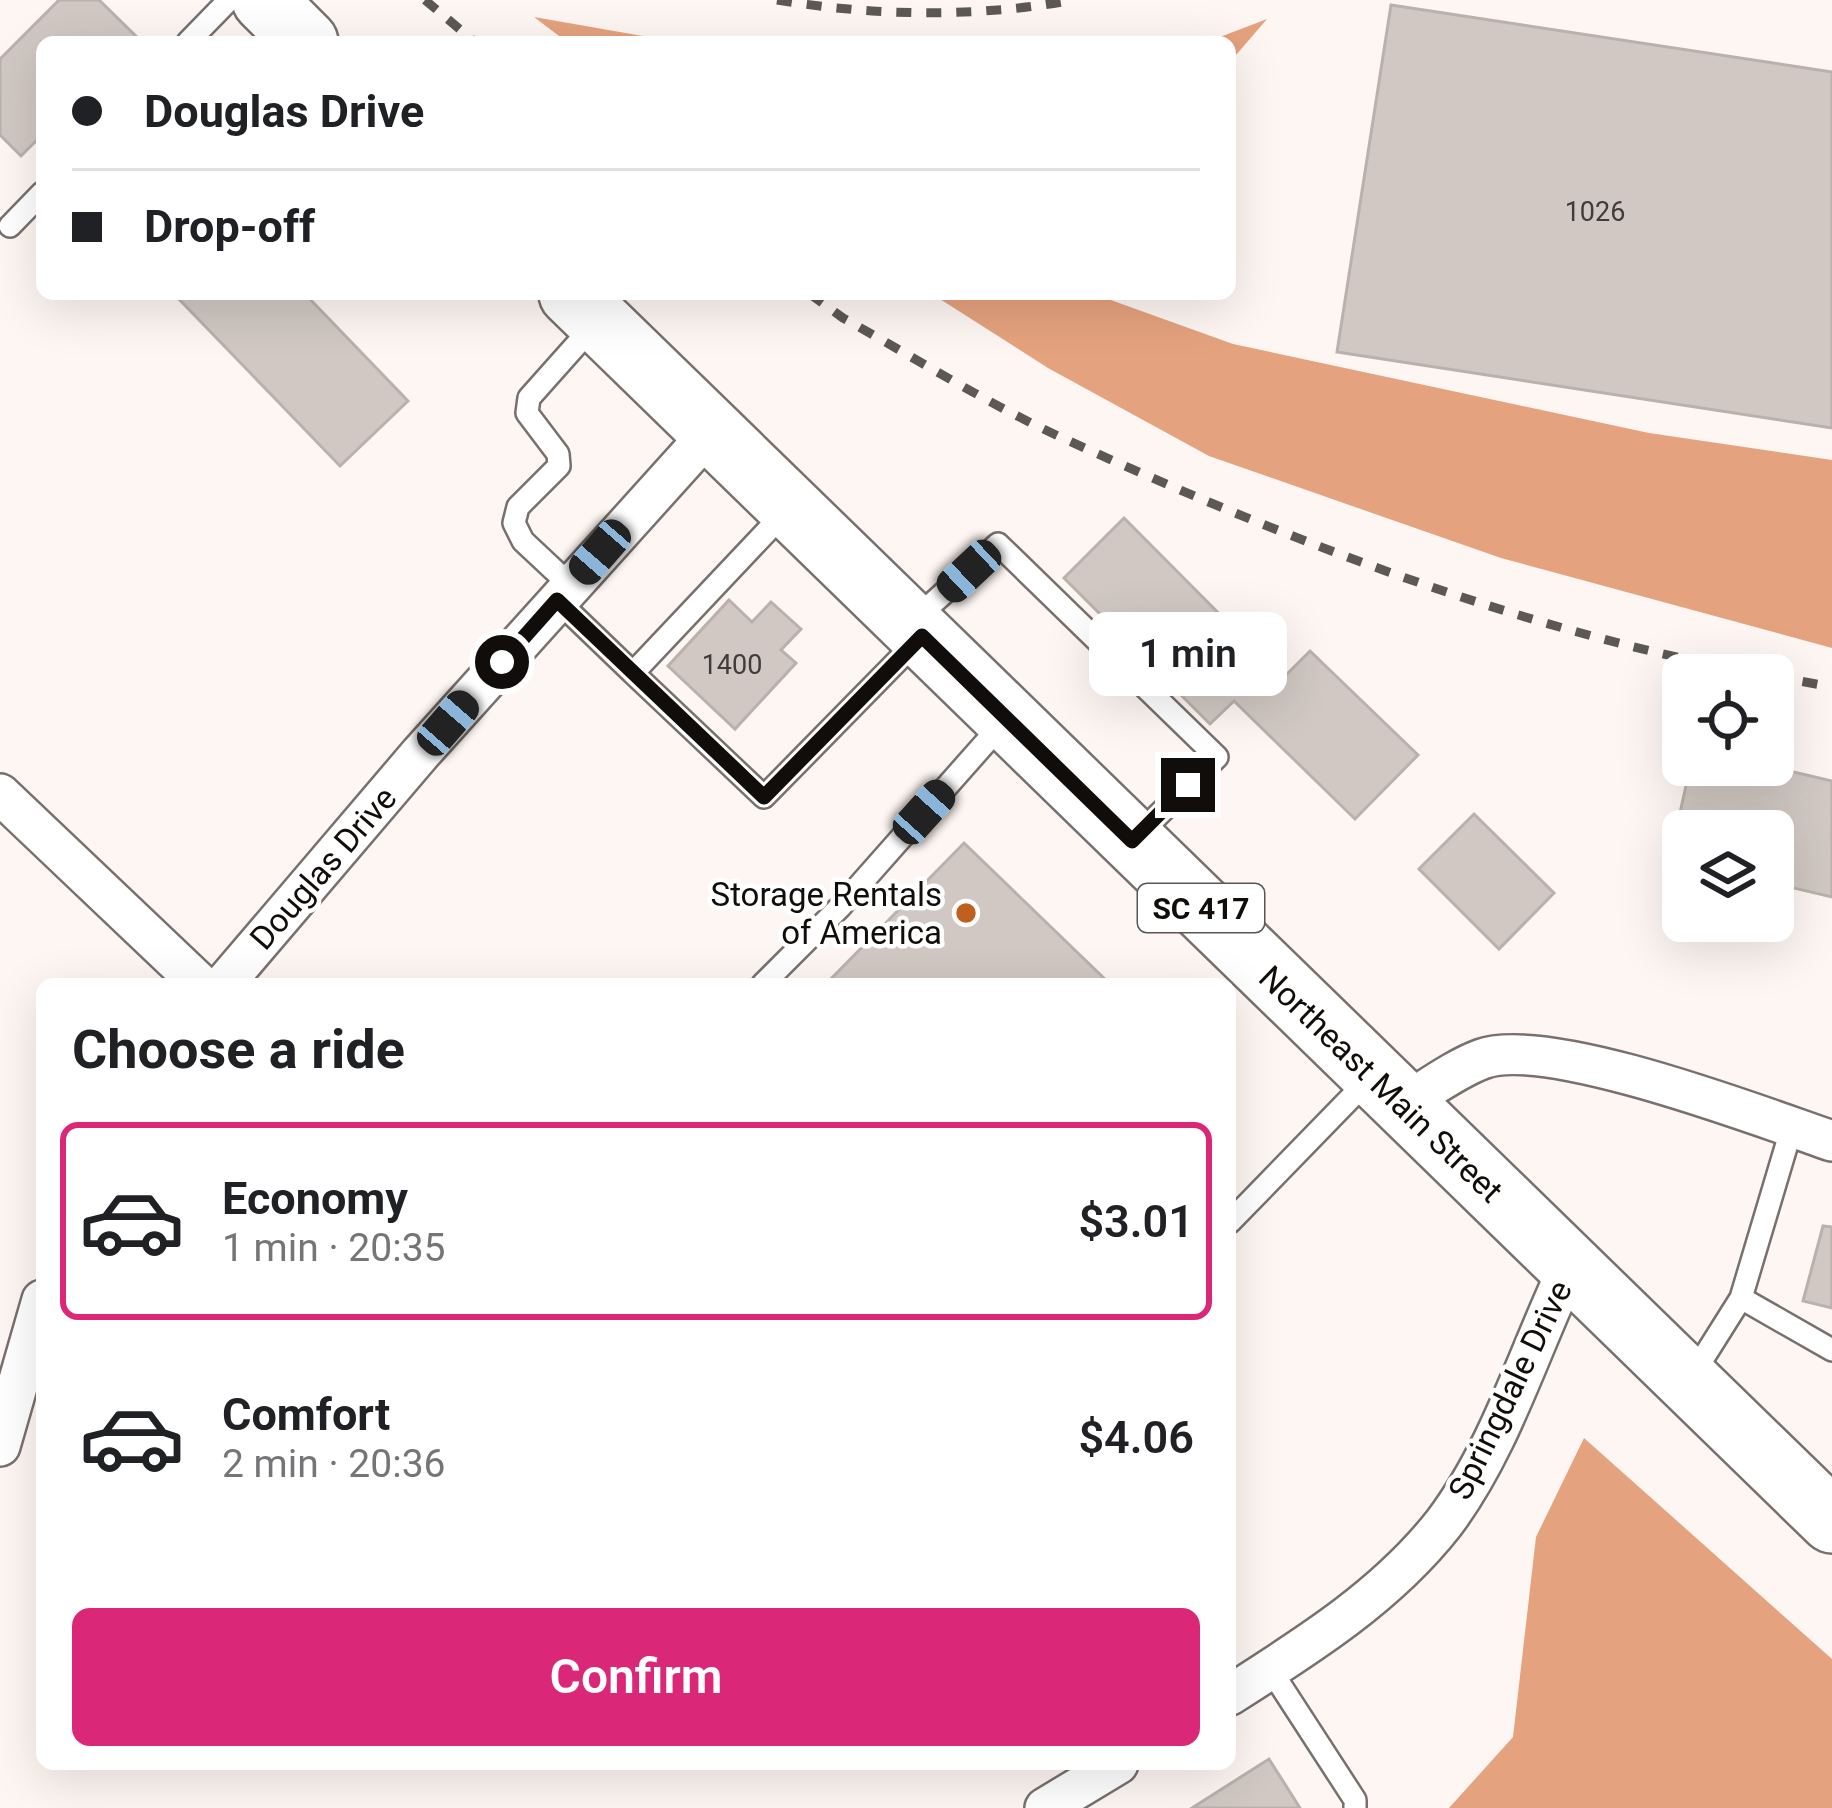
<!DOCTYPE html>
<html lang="en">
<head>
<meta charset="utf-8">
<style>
  :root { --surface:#fff; --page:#f6f6f6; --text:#202124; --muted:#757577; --line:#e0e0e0; --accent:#db2777 }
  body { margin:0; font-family:Roboto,sans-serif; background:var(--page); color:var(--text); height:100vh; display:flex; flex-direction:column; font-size:45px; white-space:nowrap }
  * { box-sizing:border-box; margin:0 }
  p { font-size:39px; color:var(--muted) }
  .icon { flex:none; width:66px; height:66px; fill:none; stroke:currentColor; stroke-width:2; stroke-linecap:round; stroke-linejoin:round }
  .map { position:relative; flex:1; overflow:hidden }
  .details { position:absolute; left:36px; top:978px; width:1200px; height:792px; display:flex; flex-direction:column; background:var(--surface); border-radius:18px; box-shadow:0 12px 48px #0002 }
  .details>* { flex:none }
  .banner { position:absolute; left:36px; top:36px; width:1200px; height:264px; border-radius:18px; box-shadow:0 12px 48px #0002; display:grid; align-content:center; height:264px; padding:0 36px; background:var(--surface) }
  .fabs { position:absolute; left:1662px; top:654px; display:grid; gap:24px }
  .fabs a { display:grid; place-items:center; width:132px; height:132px; border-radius:18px; background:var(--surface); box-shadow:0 12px 48px #0002; font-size:60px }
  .end { position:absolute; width:54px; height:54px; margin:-27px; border:15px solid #100d0b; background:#fff; box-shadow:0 0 0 6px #fff }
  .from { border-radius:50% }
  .bubble { position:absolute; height:84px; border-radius:18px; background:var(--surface); box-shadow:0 12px 48px #0002; font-size:39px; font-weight:600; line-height:84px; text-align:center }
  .car { position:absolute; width:36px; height:72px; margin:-36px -18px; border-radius:15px; box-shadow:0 0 9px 3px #0007; background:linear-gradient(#222 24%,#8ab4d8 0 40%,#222 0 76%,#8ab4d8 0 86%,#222 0) }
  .banner b { display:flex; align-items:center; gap:42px; height:114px; font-size:45px }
  .banner b+b { border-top:3px solid var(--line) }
  .banner i { width:30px; height:30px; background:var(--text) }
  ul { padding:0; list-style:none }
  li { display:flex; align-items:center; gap:36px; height:198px; margin:0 24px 18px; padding:0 12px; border:6px solid transparent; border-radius:18px }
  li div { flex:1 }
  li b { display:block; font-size:45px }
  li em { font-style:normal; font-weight:600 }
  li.on { border-color:var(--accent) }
  li>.icon { width:108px; height:108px; stroke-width:1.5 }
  h2 { padding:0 36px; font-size:54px; line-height:144px }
  .cta { display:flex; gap:24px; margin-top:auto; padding:24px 36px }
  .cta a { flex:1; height:138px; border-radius:18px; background:var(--accent); color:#fff; font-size:48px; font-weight:600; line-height:138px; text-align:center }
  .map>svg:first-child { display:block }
  .forest { fill:#e5a27e }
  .building { fill:#d1c8c3; stroke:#bab1ac; stroke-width:3 }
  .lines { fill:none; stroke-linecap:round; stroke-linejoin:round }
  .service-casing { stroke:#78706c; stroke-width:26 }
  .minor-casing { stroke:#78706c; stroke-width:44 }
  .primary-casing { stroke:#78706c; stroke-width:68 }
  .service { stroke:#fff; stroke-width:21 }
  .minor { stroke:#fff; stroke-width:39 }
  .primary { stroke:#fff; stroke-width:63 }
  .rail { stroke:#5c5855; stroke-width:9; stroke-dasharray:15 15; stroke-linecap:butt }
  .route { stroke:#100d0b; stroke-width:15 }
  .poi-dot { fill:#c05f1e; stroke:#fff; stroke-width:4.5 }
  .labels { text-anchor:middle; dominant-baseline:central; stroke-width:9; stroke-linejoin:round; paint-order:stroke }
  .number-label { font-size:27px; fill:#403c39 }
  .shield { fill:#fff; stroke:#585654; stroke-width:3 }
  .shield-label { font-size:30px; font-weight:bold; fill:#100d0b }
  .street-label { font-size:33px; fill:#100d0b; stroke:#fff }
  .poi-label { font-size:33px; fill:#100d0b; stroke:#fff; text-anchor:end }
</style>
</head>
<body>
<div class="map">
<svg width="1832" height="1808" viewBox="0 0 1832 1808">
  <rect width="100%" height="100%" fill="#fef6f2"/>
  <path class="forest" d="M534 17 677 42H567Z
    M1267 19 1230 62V42H1207Z
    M932 294H1094L1233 344 1649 433 1832 460V648L1501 558 1209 456 1048 368Z
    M1584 1438 1832 1659V1808H1449L1513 1737 1536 1537Z"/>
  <path class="building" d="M59 0H99L142 42H42V135L21 156 0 135V59Z
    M1391 5 1832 72V428L1337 352Z
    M174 294H305L408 401 340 466Z
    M1124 518 1283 678 1310 651 1418 755 1355 819 1234 701 1210 724 1064 578Z
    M729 600 752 622 771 602 801 629 781 650 796 663 735 729 668 666Z
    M1733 765H1764L1832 781V897L1773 883V831H1676L1689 772 1729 782Z
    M1474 814 1554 893 1499 949 1419 869Z
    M964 843 1110 984H826Z
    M1823 1226 1832 1227V1308L1803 1301Z
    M1269 1759 1300 1808H1192Z"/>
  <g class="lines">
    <g class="service-casing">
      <path id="service" d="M188 42 229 0
        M10 226 42 193
        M786 511 633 673 764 797 918 640
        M570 585 523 541 514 523 518 507 559 466 558 454 527 413 529 398 594 325
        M557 600 633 673
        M913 621 998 544 1217 757 1137 836
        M763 984 841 906 1002 724
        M1792 1127 1741 1298 1832 1350
        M1230 1222 1372 1076
        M1690 1379 1741 1298
        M1270 1669 1355 1800V1808"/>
    </g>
    <g class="minor-casing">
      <path id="minor" d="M0 794 200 984
        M224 984 420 754 712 430
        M1402 1105C1427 1090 1455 1069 1482 1059 1548 1035 1762 1117 1832 1141
        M0 1446 42 1300
        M1230 1695C1307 1646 1387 1596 1444 1523 1500 1449 1529 1351 1569 1267
        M1045 1808 1118 1764"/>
    </g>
    <g class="primary-casing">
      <path id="primary" d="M264 0 306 42
        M571 294 1832 1521"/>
    </g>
    <use href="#service" class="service"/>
    <use href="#minor" class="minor"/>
    <use href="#primary" class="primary"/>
    <path class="rail" d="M425 0 475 42
      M777 0C875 16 975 18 1074 0
      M810 294 843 318C917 359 991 406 1067 440 1289 541 1525 632 1765 675
      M1773 676 1832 687"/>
  </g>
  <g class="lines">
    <path class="route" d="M502 662 557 600 764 797 922 636 1132 841 1188 785"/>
  </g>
  <circle class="poi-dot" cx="966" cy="913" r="12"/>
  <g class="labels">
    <g class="number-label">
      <text x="1595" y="212">1026</text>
      <text x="732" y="665">1400</text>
    </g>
    <rect class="shield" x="1138" y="884" width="126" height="48" rx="9"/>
    <g class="shield-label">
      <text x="1201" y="908">SC 417</text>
    </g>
    <g class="street-label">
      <text transform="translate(323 868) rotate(-49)">Douglas Drive</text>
      <text transform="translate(1381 1084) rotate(44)">Northeast Main Street</text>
      <text transform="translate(1510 1390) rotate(-64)">Springdale Drive</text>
    </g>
    <g class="poi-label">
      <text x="942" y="894">Storage Rentals<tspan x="942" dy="38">of America</tspan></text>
    </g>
  </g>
</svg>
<div class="fabs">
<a><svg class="icon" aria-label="locate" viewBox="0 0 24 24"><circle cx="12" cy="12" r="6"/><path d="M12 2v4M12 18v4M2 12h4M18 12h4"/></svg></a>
<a><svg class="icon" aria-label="layers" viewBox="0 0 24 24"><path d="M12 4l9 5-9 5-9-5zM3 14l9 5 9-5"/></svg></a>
</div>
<i class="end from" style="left:502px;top:662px"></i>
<i class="end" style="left:1188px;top:785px"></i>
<div class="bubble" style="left:1089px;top:612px;width:198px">1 min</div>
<i class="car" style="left:600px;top:552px;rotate:221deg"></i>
<i class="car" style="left:969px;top:571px;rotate:227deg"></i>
<i class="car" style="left:448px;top:723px;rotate:41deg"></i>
<i class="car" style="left:924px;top:812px;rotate:42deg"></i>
<div class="banner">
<b><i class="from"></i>Douglas Drive</b>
<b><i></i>Drop-off</b>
</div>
<section class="details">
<h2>Choose a ride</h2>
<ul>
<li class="on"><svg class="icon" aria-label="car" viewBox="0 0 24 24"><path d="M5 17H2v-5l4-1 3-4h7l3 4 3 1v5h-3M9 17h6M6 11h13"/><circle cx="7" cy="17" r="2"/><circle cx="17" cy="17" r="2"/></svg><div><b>Economy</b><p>1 min · 20:35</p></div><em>$3.01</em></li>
<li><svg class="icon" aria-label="car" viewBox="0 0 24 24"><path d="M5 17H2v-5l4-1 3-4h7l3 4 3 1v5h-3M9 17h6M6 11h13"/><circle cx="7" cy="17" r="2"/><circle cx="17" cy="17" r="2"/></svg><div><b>Comfort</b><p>2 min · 20:36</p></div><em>$4.06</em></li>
</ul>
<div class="cta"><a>Confirm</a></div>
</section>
</div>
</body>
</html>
